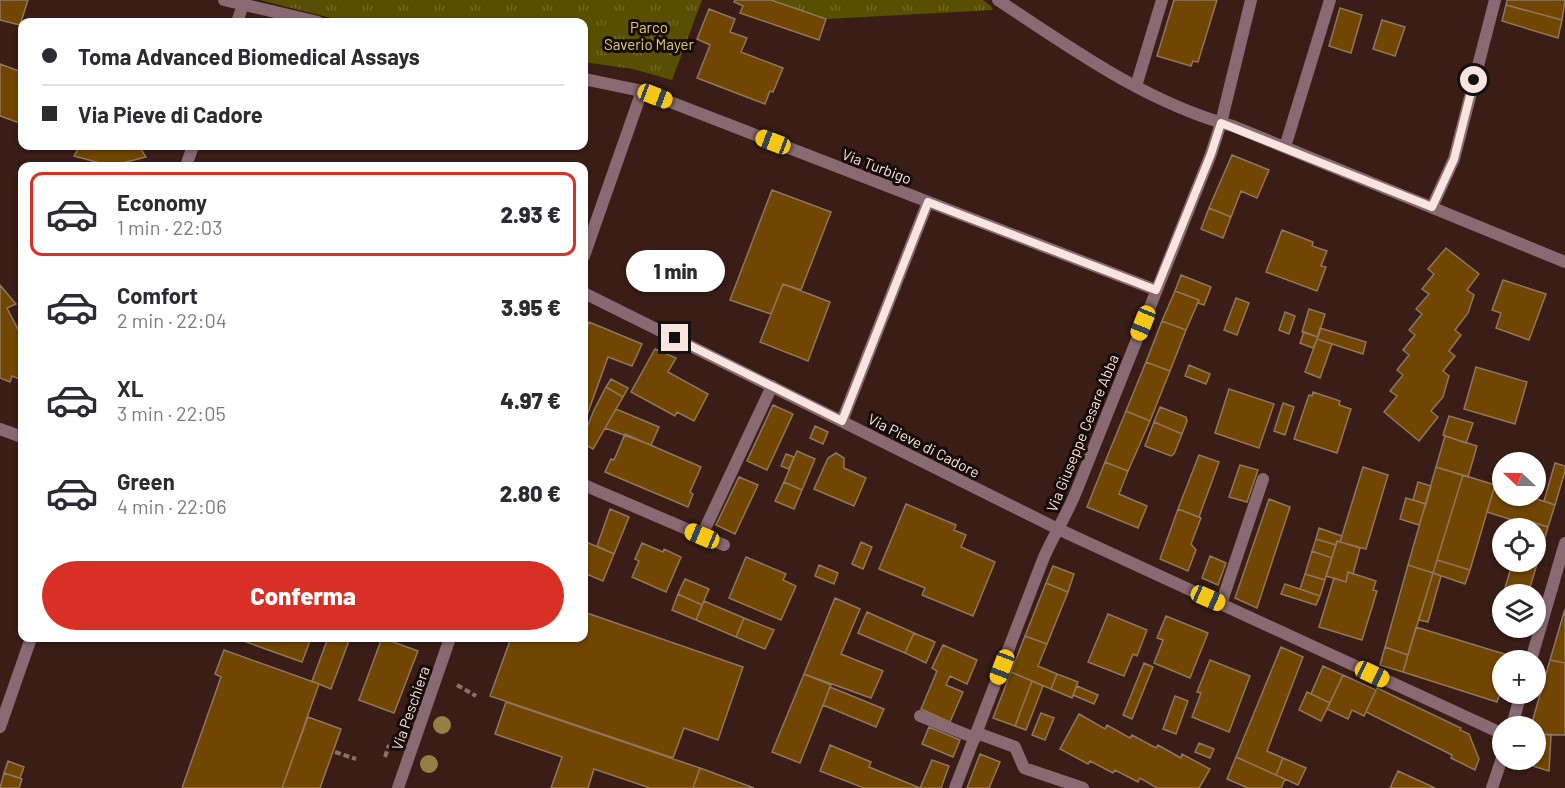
<!DOCTYPE html>
<html lang="it">
<head>
<meta charset="utf-8">
<style>
  :root { --surface:#fff; --page:#f7f7f7; --text:#2b2b33; --muted:#7c7c81; --line:#e1e1e2; --accent:#d93025 }
  body { margin:0; font-family:Barlow,sans-serif; background:var(--page); color:var(--text); height:100vh; display:flex; flex-direction:column; font-size:22px; white-space:nowrap }
  * { box-sizing:border-box; margin:0 }
  p { font-size:20px; color:var(--muted) }
  .icon { flex:none; width:33px; height:33px; fill:none; stroke:currentColor; stroke-width:2; stroke-linecap:round; stroke-linejoin:round }
  .map { position:relative; flex:1; overflow:hidden }
  .sheet { position:absolute; left:18px; top:162px; width:570px; height:480px; display:flex; flex-direction:column; background:var(--surface); border-radius:12px; box-shadow:0 2px 4px #0004 }
  .sheet>* { flex:none }
  .guide { position:absolute; left:18px; top:18px; width:570px; height:132px; border-radius:12px; box-shadow:0 2px 4px #0004; display:grid; align-content:center; height:132px; padding:0 24px; background:var(--surface) }
  .needle { width:39px; rotate:292deg }
  .controls { position:absolute; left:1492px; top:452px; display:grid; gap:12px }
  .controls a { display:grid; place-items:center; width:54px; height:54px; border-radius:50%; background:var(--surface); box-shadow:0 2px 4px #0004; font-size:30px }
  .end { position:absolute; width:27px; height:27px; margin:-14px; border:8px solid #f9e5e0; background:#111; box-shadow:0 0 0 3px #111 }
  .from { border-radius:50% }
  .bubble { position:absolute; height:42px; border-radius:21px; background:var(--surface); box-shadow:0 2px 4px #0004; font-size:20px; font-weight:800; line-height:42px; text-align:center }
  .car { position:absolute; width:18px; height:36px; margin:-18px -9px; border-radius:8px; box-shadow:0 0 4px 2px #0007; background:linear-gradient(#f5c518 24%,#345 0 40%,#f5c518 0 76%,#345 0 86%,#f5c518 0) }
  .guide b { display:flex; align-items:center; gap:21px; height:57px; font-size:22px }
  .guide b+b { border-top:2px solid var(--line) }
  .guide i { width:15px; height:15px; background:var(--text) }
  ul { padding:10px 0 0; list-style:none }
  li { display:flex; align-items:center; gap:18px; height:84px; margin:0 12px 9px; padding:0 12px; border:3px solid transparent; border-radius:12px }
  li div { flex:1 }
  li b { display:block; font-size:22px }
  li em { font-style:normal; font-weight:800 }
  li.on { border-color:var(--accent) }
  li>.icon { width:54px; height:54px; stroke-width:1.5 }
  .primary-button { display:flex; gap:12px; margin-top:auto; padding:12px 24px }
  .primary-button a { flex:1; height:69px; border-radius:36px; background:var(--accent); color:#fff; font-size:24px; font-weight:800; line-height:69px; text-align:center }
  .map>svg:first-child { display:block }
  .park { fill:url(#park-tufts) }
  .building { fill:#714502; stroke:#8e775e; stroke-width:1.5 }
  .lines { fill:none; stroke-linecap:round; stroke-linejoin:round }
  .path { stroke:#8a716b; stroke-width:4; stroke-dasharray:6 3; stroke-linecap:butt }
  .service { stroke:#896972; stroke-width:12 }
  .minor { stroke:#896972; stroke-width:12 }
  .tree { fill:#947f45 }
  .route { stroke:#f9e5e0; stroke-width:8 }
  .labels { text-anchor:middle; dominant-baseline:central; stroke-width:6; stroke-linejoin:round; paint-order:stroke }
  .park-label { font-size:15px; fill:#ded06b; stroke:#170b08 }
  .street-label { font-size:15px; fill:#f9e5e0; stroke:#170b08 }
</style>
</head>
<body>
<div class="map">
<svg width="1565" height="788" viewBox="0 0 1565 788">
  <defs>
    <pattern id="park-tufts" width="24" height="20" patternUnits="userSpaceOnUse" patternTransform="scale(1.5)"><rect width="24" height="20" fill="#584f03"/><path d="M3 7l-1-3M5 7V3M7 7l1-3M15 17l-1-3M17 17v-4M19 17l1-3" fill="none" stroke="#716827"/></pattern>
  </defs>
  <rect width="100%" height="100%" fill="#391d16"/>
  <path class="park" d="M260 0H702L672 80 633 69 584 62V22H347Z
    M771 0H983L991 6 993 10 826 19Z"/>
  <path class="building" d="M0 0H28L20 25 0 20Z
    M735 0H771L826 19 819 40 740 13 743 6 734 2Z
    M1174 0H1217L1198 62 1193 61 1191 66 1157 56Z
    M1507 0H1565L1562 20 1506 5Z
    M1506 5 1562 20 1558 38 1502 21Z
    M1340 8 1362 15 1351 53 1329 46Z
    M709 9 735 19 730 32 747 38 741 52 783 68 773 92 770 91 765 104 697 78 710 45 697 39Z
    M1382 20 1405 27 1395 56 1373 49Z
    M0 64 22 72V124L0 116Z
    M80 146H139L146 157 111 166 74 156Z
    M1232 155 1269 170 1257 198 1241 191 1231 217 1209 208Z
    M772 190 831 212 801 290 783 284 771 314 730 300Z
    M1209 208 1231 217 1223 238 1201 229Z
    M1282 230 1313 242 1312 246 1327 251 1321 266 1326 267 1317 291 1266 272Z
    M1446 248 1479 274 1467 290 1474 295 1468 313 1455 330 1461 335 1449 351 1455 356 1443 371 1449 376 1443 397 1431 411 1438 417 1419 441 1384 412 1397 396 1390 391 1403 375 1397 370 1409 355 1403 350 1415 335 1409 330 1422 314 1416 309 1429 294 1422 289 1434 274 1428 269Z
    M1181 275 1211 287 1204 305 1198 303 1199 300 1175 291Z
    M1503 280 1546 294 1529 340 1496 328 1501 313 1492 310Z
    M783 284 830 302 808 361 760 342Z
    M0 285 16 304 7 308 22 337V380L12 376 10 382 0 378Z
    M1175 291 1199 300 1186 330 1162 321Z
    M1236 298 1249 303 1237 335 1224 330Z
    M1309 309 1325 314 1318 337 1302 332Z
    M1285 312 1295 316 1289 334 1279 330Z
    M1162 321 1186 330 1170 371 1146 362Z
    M589 322 642 344 632 366 608 357 586 418 584 417V337Z
    M1320 328 1366 342 1363 354 1317 339Z
    M1304 332 1318 337 1313 348 1300 343Z
    M1317 339 1332 344 1320 378 1305 372Z
    M655 349 676 358 668 372 708 394 694 421 677 412 675 416 631 392Z
    M1146 362 1170 371 1150 421 1126 411Z
    M1189 365 1210 374 1206 384 1185 376Z
    M1476 367 1527 382 1515 424 1464 409Z
    M611 379 628 388 623 397 606 387Z
    M606 387 623 397 593 449 584 444V435L594 410Z
    M1229 389 1274 404 1259 448 1215 433Z
    M1313 392 1340 401 1339 405 1351 409 1337 453 1294 439 1309 395 1312 396Z
    M1283 403 1294 407 1285 435 1274 431Z
    M773 405 793 414 767 470 747 461Z
    M1160 407 1186 417 1187 421 1182 434 1154 422Z
    M616 409 659 427 651 445 605 428Z
    M1126 411 1150 421 1128 471 1105 462Z
    M1449 416 1473 423 1466 443 1443 435Z
    M1154 422 1182 434 1174 454 1171 456 1145 446Z
    M815 426 828 432 823 444 810 438Z
    M625 434 701 467 690 492 693 494 688 507 605 472 611 459 614 460Z
    M1445 436 1477 446 1468 477 1436 467Z
    M797 451 815 459 802 490 784 482Z
    M836 453 844 458V468L866 478 854 506 814 489 828 458Z
    M786 454 794 457 789 469 781 466Z
    M1199 455 1219 462 1199 517 1178 509Z
    M1105 462 1128 471 1119 494 1147 506 1138 528 1087 507Z
    M1555 463 1565 466V471L1555 505 1544 501Z
    M1240 465 1258 470 1247 502 1229 497Z
    M1363 467 1388 475 1366 549 1340 542Z
    M1436 467 1463 475 1433 573 1408 565Z
    M1463 475 1495 485 1470 570 1437 560Z
    M739 477 758 485 735 534 716 525Z
    M784 482 802 490 794 509 775 501Z
    M1418 482 1431 486 1426 504 1413 500Z
    M1495 485 1503 488V495H1525L1555 505 1548 527 1526 520 1525 524 1487 512Z
    M1406 498 1426 504 1419 525 1400 519Z
    M1269 499 1290 507 1257 608 1235 598Z
    M906 504 956 525 954 530 966 535 961 547 995 562 973 616 922 595 925 588 879 569Z
    M610 509 629 517 614 554 597 546Z
    M1178 509 1201 518 1191 544 1196 550 1188 571 1160 559Z
    M1526 520 1548 527 1543 544 1536 542V528H1523Z
    M1319 528 1342 536 1340 542 1337 541 1336 545 1316 539Z
    M1316 539 1336 545 1332 558 1312 551Z
    M584 541 614 554 603 581 584 573Z
    M1337 541 1360 548 1353 574 1348 572 1346 582 1326 576Z
    M861 542 872 547 863 569 852 564Z
    M1536 542 1543 544 1528 594 1505 588 1513 561H1536Z
    M642 543 663 552 664 549 681 557 666 592 632 577 639 561 635 559Z
    M1312 551 1332 558 1325 580 1305 574Z
    M1210 556 1226 563 1218 585 1202 578Z
    M746 557 786 574 783 580 796 586 781 620 729 598Z
    M1437 560 1470 570 1465 584 1433 573Z
    M819 565 838 573 834 584 815 576Z
    M1408 565 1433 573 1408 655 1385 647Z
    M1053 566 1074 574 1068 592 1046 583Z
    M1348 572 1376 581 1373 590 1377 591 1362 640 1319 627 1334 578 1346 582Z
    M1433 573 1441 576 1428 622 1419 620Z
    M1305 574 1325 580 1320 596 1300 589Z
    M685 579 709 589 702 605 678 594Z
    M1046 583 1068 592 1047 644 1025 636Z
    M1285 584 1320 596 1316 605 1281 594Z
    M678 594 702 605 696 620 672 610Z
    M835 598 860 609 841 654 883 671 871 698 804 674Z
    M704 601 744 618 736 637 696 620Z
    M1565 609V663L1550 660Z
    M584 612 743 667 718 740 684 728 673 758 490 696 511 638H584Z
    M867 612 914 633 905 653 858 633Z
    M1108 614 1147 630 1137 656 1133 654 1124 676 1088 662Z
    M1166 616 1208 633 1190 678 1154 663 1163 640 1157 638Z
    M744 618 774 630 765 649 736 637Z
    M1416 627 1511 656 1510 660H1503V683L1497 702 1403 672Z
    M914 633 935 642 926 663 905 653Z
    M1025 636 1047 644 1038 666 1057 674 1051 689 1011 672Z
    M247 638H311L302 662 246 642Z
    M328 638H350L331 689 312 681Z
    M382 638 418 651 394 713 359 700Z
    M943 645 977 660 967 684 950 676 946 685 963 692 950 722 921 709 937 671 932 668Z
    M1281 647 1303 657 1267 751 1283 758 1276 775 1236 757Z
    M1385 647 1408 655 1403 672 1380 665Z
    M224 650 319 684 282 788H182L221 677 215 674Z
    M1210 660 1250 676 1229 732 1192 717 1201 693 1197 692Z
    M1550 660 1565 663V735L1536 734V726H1531Z
    M1144 663 1153 667 1132 719 1123 715Z
    M1323 666 1343 675 1330 703 1311 694Z
    M1011 672 1032 681 1015 726 993 718Z
    M804 674 831 685 800 763 772 752Z
    M1057 674 1078 682 1072 698 1051 689Z
    M1343 675 1376 690 1364 716 1352 710 1348 719 1327 709Z
    M1032 681 1043 686 1026 730 1015 726Z
    M1077 686 1098 695 1094 704 1073 695Z
    M830 687 884 709 876 727 823 705Z
    M1377 688 1461 728 1460 730 1469 734 1479 759 1475 770 1451 758 1452 755 1366 712Z
    M1307 692 1330 703 1321 721 1299 710Z
    M1175 696 1188 701 1176 734 1163 729Z
    M506 702 700 768 693 788H650L594 769 588 788H551L562 757 495 734Z
    M1041 713 1054 718 1045 740 1032 735Z
    M1079 714 1105 729 1107 725 1130 738 1132 735 1156 748 1158 745 1181 758 1182 754 1210 769 1199 788H1157L1140 778 1138 782 1115 770 1113 773 1090 761 1088 764 1060 749Z
    M308 717 341 729 320 788H282Z
    M929 727 960 740 953 757 922 744Z
    M1536 734 1551 735 1549 771 1533 766 1529 759H1536Z
    M1199 743 1214 749 1210 758 1195 752Z
    M830 745 871 762 869 767 920 788 932 760 949 766 941 788H864L820 771Z
    M980 754 1000 762 989 788H967Z
    M1236 757 1285 779 1281 788H1248L1227 779Z
    M1283 758 1306 768 1298 785 1276 775Z
    M8 761 24 767 20 778 4 773Z
    M700 768 754 788H693Z
    M1398 771 1435 788H1390Z
    M4 773 22 779 19 788H0Z"/>
  <g class="lines">
    <path class="path" d="M457 685 476 696
      M335 752 356 759
      M385 757 389 745"/>
    <path class="service" d="M1136 86 1162 0
      M702 535 772 386
      M1221 604 1263 479
      M920 716 975 738"/>
    <path class="minor" d="M224 0 318 22
      M998 0C1072 49 1147 103 1233 126L1565 262
      M237 22 243 5
      M584 79 642 91 1156 290
      M1285 147 1330 0
      M186 166 193 146
      M1432 207 1454 159 1495 0
      M584 256 642 91
      M584 293 1058 529 1503 734
      M842 421 928 202
      M0 429 22 437
      M584 485 724 545
      M1531 660 1565 543
      M1512 726 1521 693
      M0 727 31 638
      M977 733 1015 747 1024 768 1083 788
      M398 788 450 638
      M955 788 1044 557C1054 535 1067 514 1076 492L1211 154 1221 123 1251 0
      M1492 788 1503 755"/>
  </g>
  <g class="tree">
    <circle cx="442" cy="725" r="9"/>
    <circle cx="429" cy="764" r="9"/>
  </g>
  <g class="lines">
    <path class="route" d="M675 338 842 421 928 202 1156 290 1211 154 1221 123 1432 207 1454 159 1474 80"/>
  </g>
  <g class="labels">
    <g class="park-label">
      <text x="649" y="27">Parco<tspan x="649" dy="17">Saverio Mayer</tspan></text>
    </g>
    <g class="street-label">
      <text transform="translate(877 166) rotate(21)">Via Turbigo</text>
      <text transform="translate(1082 433) rotate(-68)">Via Giuseppe Cesare Abba</text>
      <text transform="translate(924 445) rotate(27)">Via Pieve di Cadore</text>
      <text transform="translate(410 708) rotate(-71)">Via Peschiera</text>
    </g>
  </g>
</svg>
<div class="controls">
<a><svg class="needle" viewBox="-14 -14 28 28"><path d="M0-13l5 13h-10z" fill="#e53935"/><path d="M0 13l5-13h-10z" fill="#7c7c81"/></svg></a>
<a><svg class="icon" aria-label="locate" viewBox="0 0 24 24"><circle cx="12" cy="12" r="6"/><path d="M12 2v4M12 18v4M2 12h4M18 12h4"/></svg></a>
<a><svg class="icon" aria-label="layers" viewBox="0 0 24 24"><path d="M12 4l9 5-9 5-9-5zM3 14l9 5 9-5"/></svg></a>
<a>+</a>
<a>−</a>
</div>
<i class="end from" style="left:1474px;top:80px"></i>
<i class="end" style="left:675px;top:338px"></i>
<div class="bubble" style="left:626px;top:250px;width:99px">1 min</div>
<i class="car" style="left:655px;top:96px;rotate:111deg"></i>
<i class="car" style="left:773px;top:142px;rotate:291deg"></i>
<i class="car" style="left:1143px;top:323px;rotate:202deg"></i>
<i class="car" style="left:702px;top:536px;rotate:293deg"></i>
<i class="car" style="left:1208px;top:598px;rotate:114deg"></i>
<i class="car" style="left:1002px;top:667px;rotate:201deg"></i>
<i class="car" style="left:1372px;top:674px;rotate:115deg"></i>
<div class="guide">
<b><i class="from"></i>Toma Advanced Biomedical Assays</b>
<b><i></i>Via Pieve di Cadore</b>
</div>
<section class="sheet">
<ul>
<li class="on"><svg class="icon" aria-label="car" viewBox="0 0 24 24"><path d="M5 17H2v-5l4-1 3-4h7l3 4 3 1v5h-3M9 17h6M6 11h13"/><circle cx="7" cy="17" r="2"/><circle cx="17" cy="17" r="2"/></svg><div><b>Economy</b><p>1 min · 22:03</p></div><em>2.93 €</em></li>
<li><svg class="icon" aria-label="car" viewBox="0 0 24 24"><path d="M5 17H2v-5l4-1 3-4h7l3 4 3 1v5h-3M9 17h6M6 11h13"/><circle cx="7" cy="17" r="2"/><circle cx="17" cy="17" r="2"/></svg><div><b>Comfort</b><p>2 min · 22:04</p></div><em>3.95 €</em></li>
<li><svg class="icon" aria-label="car" viewBox="0 0 24 24"><path d="M5 17H2v-5l4-1 3-4h7l3 4 3 1v5h-3M9 17h6M6 11h13"/><circle cx="7" cy="17" r="2"/><circle cx="17" cy="17" r="2"/></svg><div><b>XL</b><p>3 min · 22:05</p></div><em>4.97 €</em></li>
<li><svg class="icon" aria-label="car" viewBox="0 0 24 24"><path d="M5 17H2v-5l4-1 3-4h7l3 4 3 1v5h-3M9 17h6M6 11h13"/><circle cx="7" cy="17" r="2"/><circle cx="17" cy="17" r="2"/></svg><div><b>Green</b><p>4 min · 22:06</p></div><em>2.80 €</em></li>
</ul>
<div class="primary-button"><a>Conferma</a></div>
</section>
</div>
</body>
</html>
